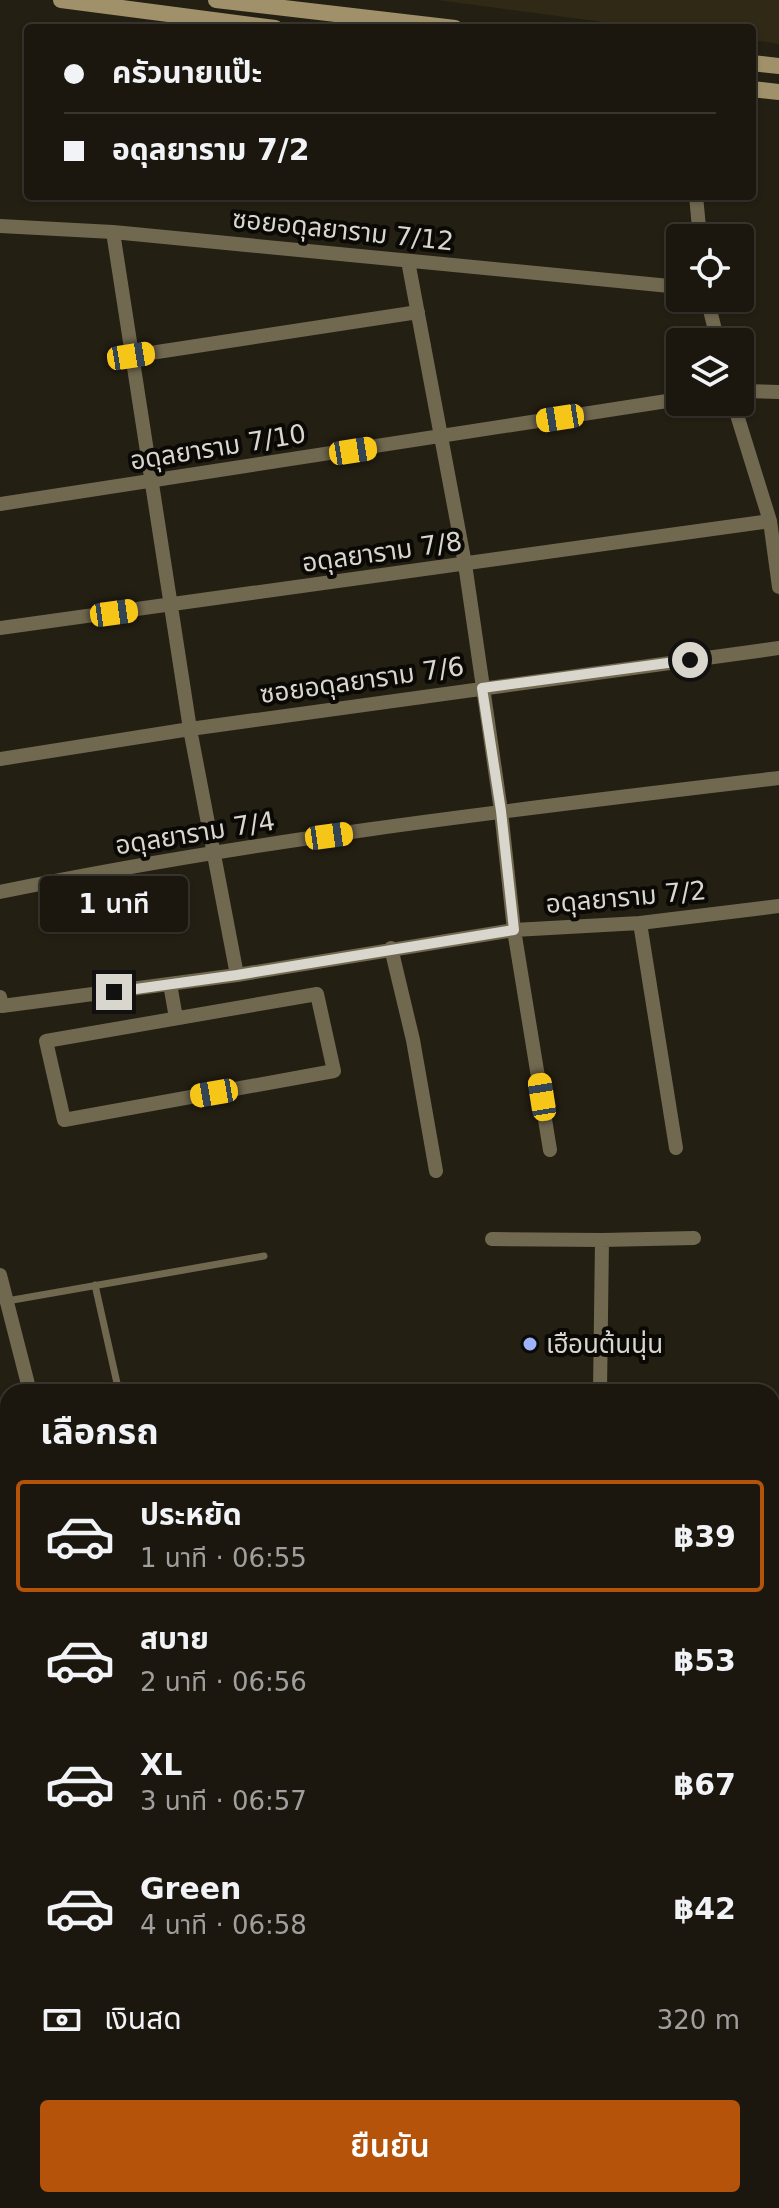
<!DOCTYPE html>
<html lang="th">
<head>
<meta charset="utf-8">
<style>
  :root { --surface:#1b170e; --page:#242017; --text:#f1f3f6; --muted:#a09f9e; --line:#39362e; --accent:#b45309 }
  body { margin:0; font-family:"DejaVu Sans","Noto Sans Thai",sans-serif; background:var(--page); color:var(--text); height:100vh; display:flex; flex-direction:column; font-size:30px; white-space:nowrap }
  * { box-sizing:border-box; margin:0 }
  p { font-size:26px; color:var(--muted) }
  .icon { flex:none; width:44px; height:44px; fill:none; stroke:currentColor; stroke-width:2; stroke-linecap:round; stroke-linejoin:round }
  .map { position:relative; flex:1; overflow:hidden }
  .side { position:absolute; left:0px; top:1384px; width:780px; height:824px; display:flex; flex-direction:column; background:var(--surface); border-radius:24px 24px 0 0; box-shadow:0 2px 6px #0004,0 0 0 2px var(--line) }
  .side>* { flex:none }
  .hud { position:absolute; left:24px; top:24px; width:732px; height:176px; border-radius:8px; box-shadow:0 2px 6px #0004,0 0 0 2px var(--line); display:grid; align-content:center; height:176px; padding:0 40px; background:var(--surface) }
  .tools { position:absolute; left:666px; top:224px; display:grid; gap:16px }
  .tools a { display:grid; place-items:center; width:88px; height:88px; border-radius:8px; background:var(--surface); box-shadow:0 2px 6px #0004,0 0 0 2px var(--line); font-size:40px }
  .end { position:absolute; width:36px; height:36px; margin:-18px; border:10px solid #d9d6ce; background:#111; box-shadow:0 0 0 4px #111 }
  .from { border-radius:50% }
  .bubble { position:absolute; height:56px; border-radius:8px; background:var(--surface); box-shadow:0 2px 6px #0004,0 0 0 2px var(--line); font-size:26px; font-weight:600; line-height:56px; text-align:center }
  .car { position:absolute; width:24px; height:48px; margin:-24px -12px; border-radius:10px; box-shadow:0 0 6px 2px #0007; background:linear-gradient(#f5c518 24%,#345 0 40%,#f5c518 0 76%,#345 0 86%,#f5c518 0) }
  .hud b { display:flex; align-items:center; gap:28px; height:76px; font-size:30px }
  .hud b+b { border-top:2px solid var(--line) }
  .hud i { width:20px; height:20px; background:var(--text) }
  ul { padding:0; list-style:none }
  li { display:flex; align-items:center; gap:24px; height:112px; margin:0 16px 12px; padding:0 24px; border:4px solid transparent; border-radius:8px }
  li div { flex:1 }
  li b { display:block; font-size:30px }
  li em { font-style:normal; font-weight:600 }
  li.current { border-color:var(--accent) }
  li>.icon { width:72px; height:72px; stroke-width:1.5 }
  h2 { padding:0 40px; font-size:36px; line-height:96px }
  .pay { display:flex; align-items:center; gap:20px; height:88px; padding:0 40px; font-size:30px }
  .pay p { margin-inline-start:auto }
  .action { display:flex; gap:16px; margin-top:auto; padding:16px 40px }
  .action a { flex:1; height:92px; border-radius:8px; background:var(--accent); color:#fff; font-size:32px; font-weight:600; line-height:92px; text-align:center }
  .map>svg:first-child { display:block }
  .built { fill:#302916 }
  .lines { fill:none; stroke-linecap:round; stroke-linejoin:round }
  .lane { stroke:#716850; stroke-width:7 }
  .street { stroke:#716850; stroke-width:14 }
  .secondary { stroke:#a0916a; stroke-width:16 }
  .route { stroke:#d9d6ce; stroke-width:10 }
  .poi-dot { fill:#9db4fd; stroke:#0b0905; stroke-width:3 }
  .labels { text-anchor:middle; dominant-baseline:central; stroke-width:8; stroke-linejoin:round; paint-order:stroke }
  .street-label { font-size:26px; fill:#d9d6ce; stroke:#0b0905 }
  .poi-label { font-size:26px; fill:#d9d6ce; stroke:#0b0905; text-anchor:start }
</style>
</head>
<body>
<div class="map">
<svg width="779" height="2208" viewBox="0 0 779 2208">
  <rect width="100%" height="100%" fill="#241f13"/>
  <path class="built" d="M437 0H779V44L752 40V28H649Z"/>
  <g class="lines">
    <path class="lane" d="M95 1285 119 1392
      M7 1301 264 1256"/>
    <path class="street" d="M696 196 700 238
      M0 226 113 232 680 287
      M113 232 190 729 237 975
      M408 261 465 564 501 811 514 930 550 1150
      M707 298 718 342
      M131 356 418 312
      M740 391 779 392
      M733 402 770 521 779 587
      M0 504 680 399
      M0 628 770 521
      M0 759 190 729 779 648
      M0 892C257 839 518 809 779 778
      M640 923 676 1148
      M391 948 413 1040 436 1171
      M170 984 176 1018
      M317 994 334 1071 64 1120 46 1041Z
      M0 997 2 1006 237 975 514 930 640 923 779 906
      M492 1239 602 1240 600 1392
      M602 1240 694 1238
      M0 1275 30 1392
      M772 1424H779
      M0 1505H8
      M0 1604 8 1539
      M0 2045 8 2053
      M772 2135 779 2134
      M176 2200 186 2208
      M52 2208 57 2200
      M505 2208 507 2200
      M743 2208 744 2200"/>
    <path class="secondary" d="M61 0 275 28
      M216 0 455 28
      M752 63 779 66
      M752 89 779 92"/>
  </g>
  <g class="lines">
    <path class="route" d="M114 992 237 975 514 930 501 811 482 688 690 660"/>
  </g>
  <circle class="poi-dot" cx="530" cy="1344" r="8"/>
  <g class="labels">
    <g class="street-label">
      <text transform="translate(343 230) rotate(6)">ซอยอดุลยาราม 7/12</text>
      <text transform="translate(218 447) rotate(-9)">อดุลยาราม 7/10</text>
      <text transform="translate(382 552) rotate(-8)">อดุลยาราม 7/8</text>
      <text transform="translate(362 680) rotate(-8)">ซอยอดุลยาราม 7/6</text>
      <text transform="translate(195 833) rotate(-9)">อดุลยาราม 7/4</text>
      <text transform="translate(626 897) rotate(-5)">อดุลยาราม 7/2</text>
    </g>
    <g class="poi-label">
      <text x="546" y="1344">เฮือนต้นนุ่น</text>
    </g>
  </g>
</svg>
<div class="tools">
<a><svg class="icon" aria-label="locate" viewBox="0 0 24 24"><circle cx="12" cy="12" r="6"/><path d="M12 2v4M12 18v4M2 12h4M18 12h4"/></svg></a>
<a><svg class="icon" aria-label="layers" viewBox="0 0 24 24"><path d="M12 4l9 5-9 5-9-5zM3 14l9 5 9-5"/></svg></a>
</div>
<i class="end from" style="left:690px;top:660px"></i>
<i class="end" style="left:114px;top:992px"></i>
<div class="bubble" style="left:40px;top:876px;width:148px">1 นาที</div>
<i class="car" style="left:131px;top:356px;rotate:81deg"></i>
<i class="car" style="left:560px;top:418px;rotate:261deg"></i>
<i class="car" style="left:353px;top:451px;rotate:81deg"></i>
<i class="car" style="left:114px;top:613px;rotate:82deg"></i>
<i class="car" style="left:329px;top:836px;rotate:82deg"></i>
<i class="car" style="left:214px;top:1093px;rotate:260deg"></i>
<i class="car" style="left:542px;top:1097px;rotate:351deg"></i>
<div class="hud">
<b><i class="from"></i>ครัวนายแป๊ะ</b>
<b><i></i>อดุลยาราม 7/2</b>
</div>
<section class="side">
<h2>เลือกรถ</h2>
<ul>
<li class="current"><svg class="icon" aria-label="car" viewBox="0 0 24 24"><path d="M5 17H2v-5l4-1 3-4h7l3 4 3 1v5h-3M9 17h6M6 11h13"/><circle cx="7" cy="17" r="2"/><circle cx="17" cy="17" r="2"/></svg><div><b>ประหยัด</b><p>1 นาที · 06:55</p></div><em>฿39</em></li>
<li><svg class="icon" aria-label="car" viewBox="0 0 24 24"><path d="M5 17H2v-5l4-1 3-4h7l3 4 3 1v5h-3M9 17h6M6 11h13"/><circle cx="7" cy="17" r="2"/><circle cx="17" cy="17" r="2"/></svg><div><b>สบาย</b><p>2 นาที · 06:56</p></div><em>฿53</em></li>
<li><svg class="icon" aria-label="car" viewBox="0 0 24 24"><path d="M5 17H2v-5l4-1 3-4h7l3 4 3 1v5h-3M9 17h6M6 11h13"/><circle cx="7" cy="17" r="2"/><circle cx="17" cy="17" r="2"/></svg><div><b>XL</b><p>3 นาที · 06:57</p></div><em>฿67</em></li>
<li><svg class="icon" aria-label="car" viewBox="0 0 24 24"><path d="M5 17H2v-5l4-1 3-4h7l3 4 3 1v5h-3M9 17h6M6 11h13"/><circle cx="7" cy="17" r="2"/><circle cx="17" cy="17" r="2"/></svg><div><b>Green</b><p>4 นาที · 06:58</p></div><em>฿42</em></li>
</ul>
<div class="pay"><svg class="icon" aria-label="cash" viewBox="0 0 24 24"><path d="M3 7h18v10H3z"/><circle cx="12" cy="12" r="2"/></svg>เงินสด<p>320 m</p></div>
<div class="action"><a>ยืนยัน</a></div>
</section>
</div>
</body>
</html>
